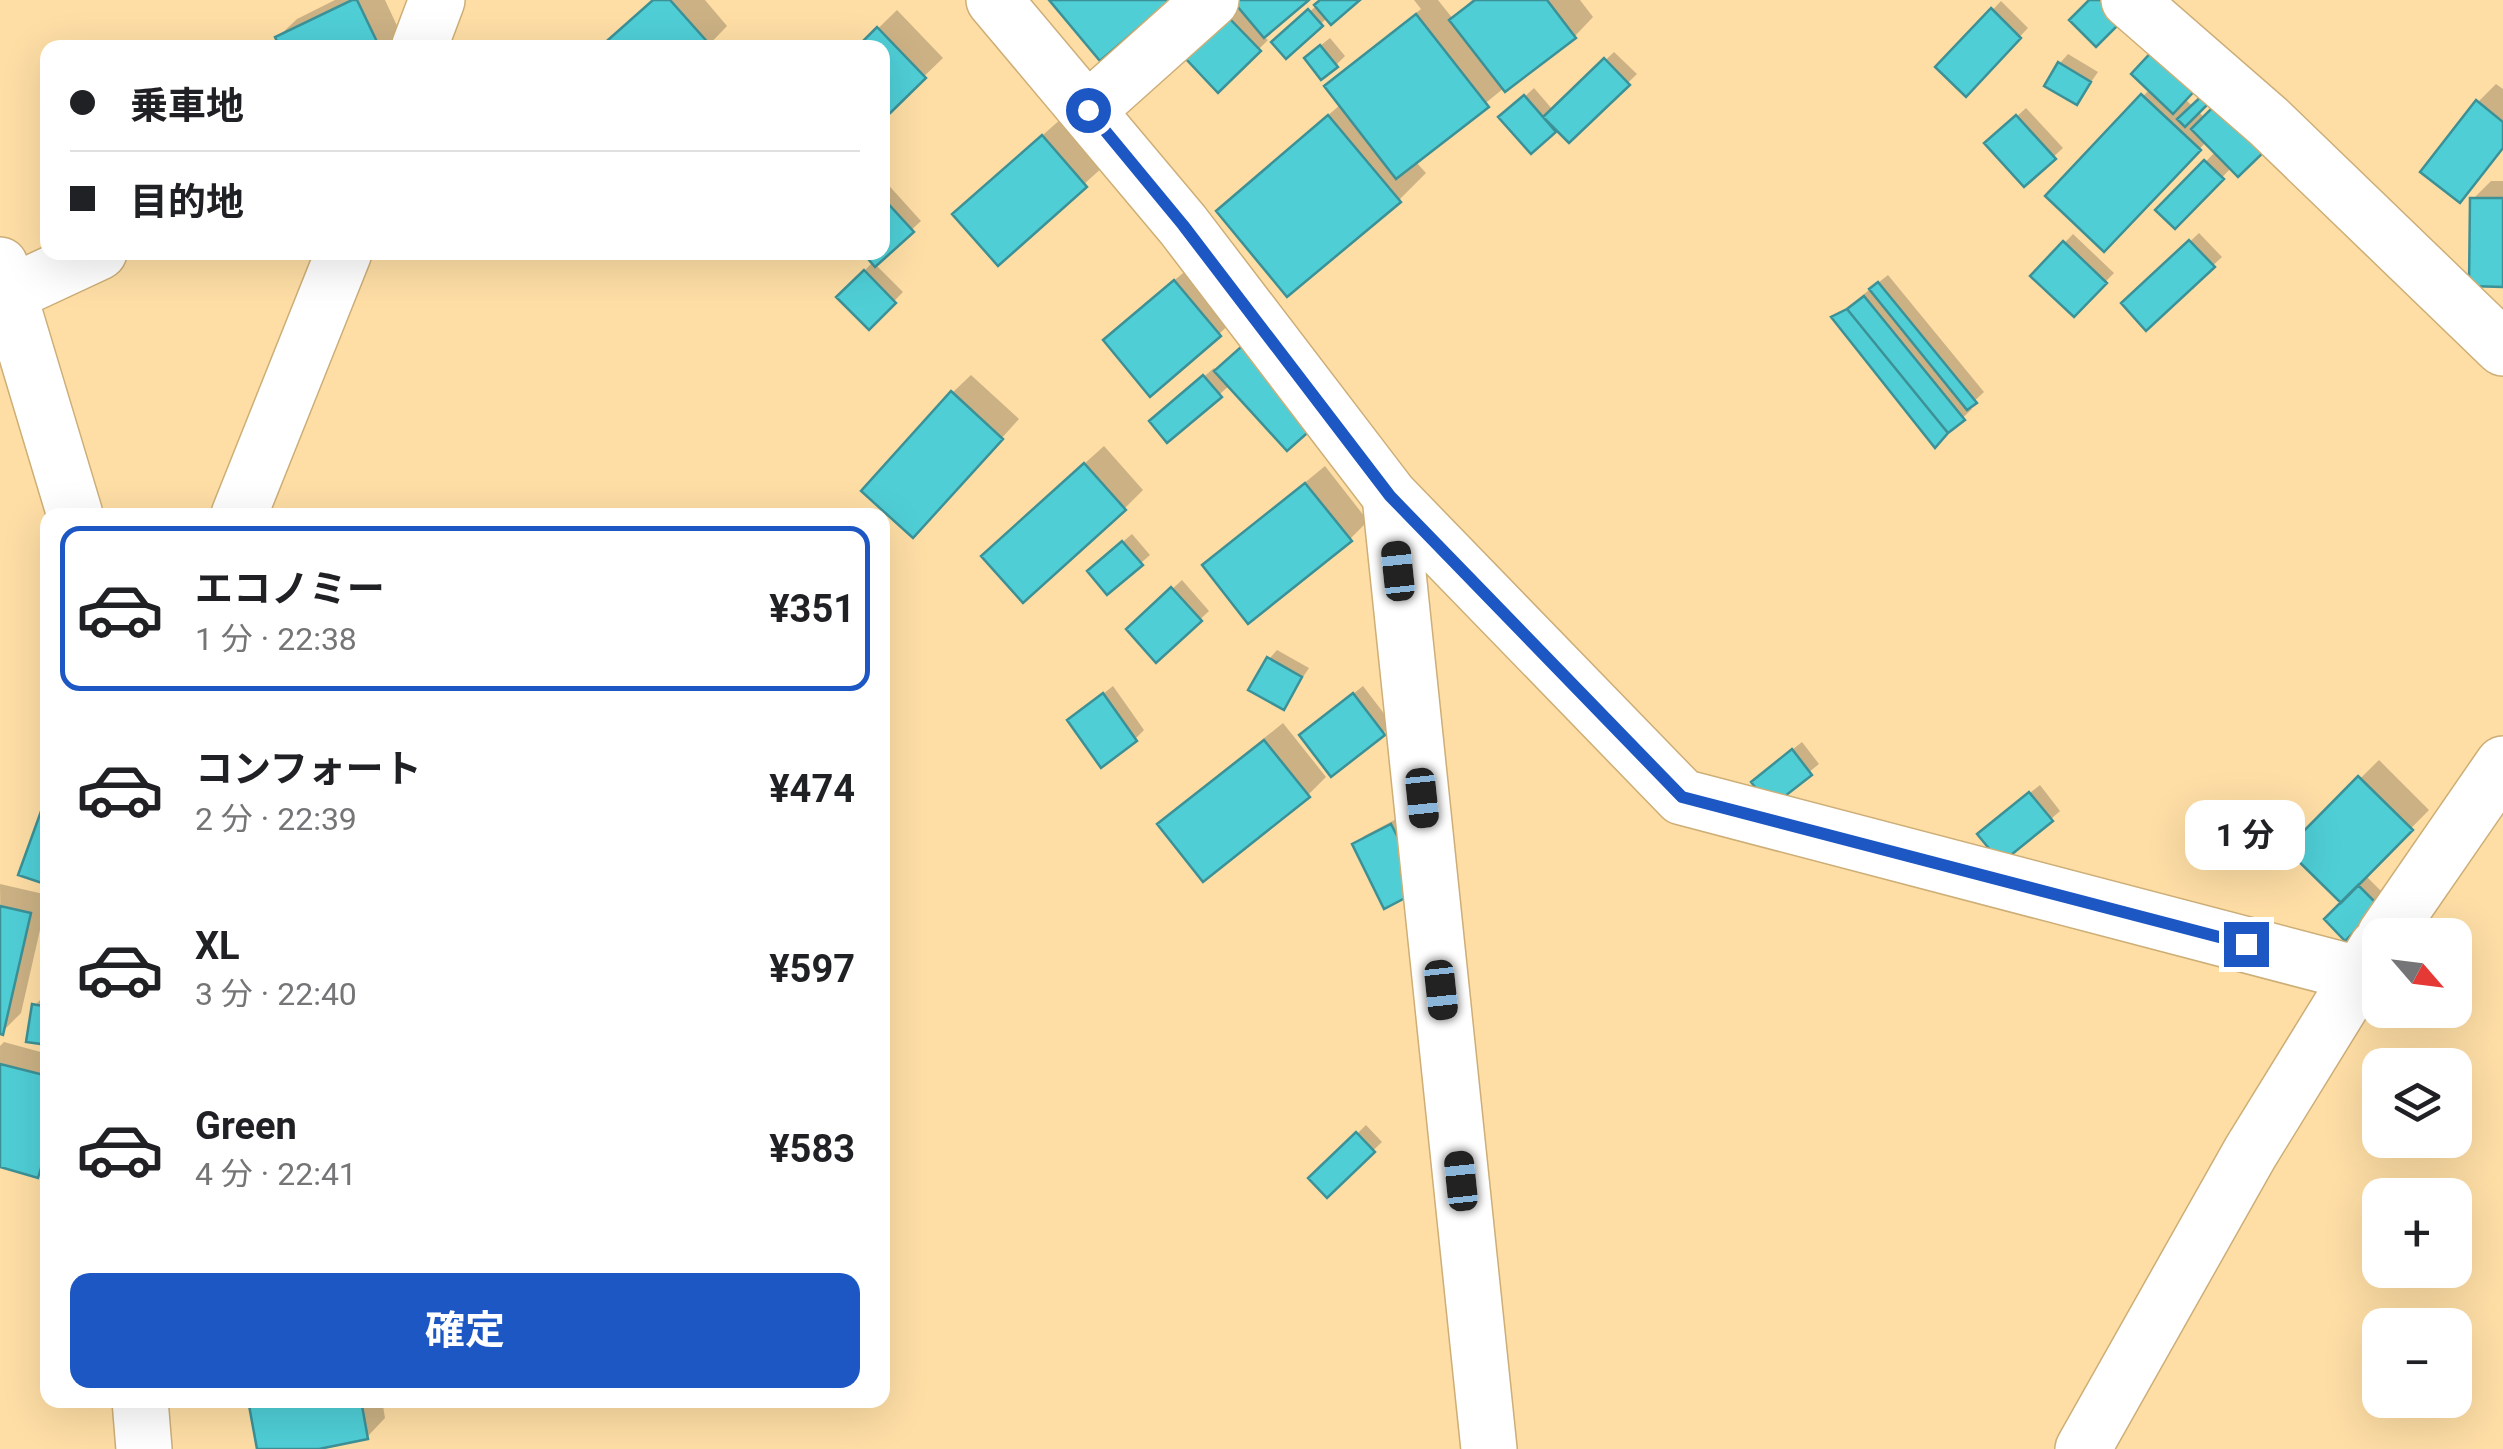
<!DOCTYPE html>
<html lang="ja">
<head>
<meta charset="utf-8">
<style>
  :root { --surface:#fff; --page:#f2f2f2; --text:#202124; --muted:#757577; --line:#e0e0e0; --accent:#1d57c3 }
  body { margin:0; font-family:Roboto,"Noto Sans JP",sans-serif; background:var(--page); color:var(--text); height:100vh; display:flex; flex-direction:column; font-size:38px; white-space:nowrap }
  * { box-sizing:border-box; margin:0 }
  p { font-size:32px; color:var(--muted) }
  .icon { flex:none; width:55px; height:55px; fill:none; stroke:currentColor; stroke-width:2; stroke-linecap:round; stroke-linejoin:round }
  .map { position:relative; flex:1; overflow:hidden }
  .details { position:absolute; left:40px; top:508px; width:850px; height:900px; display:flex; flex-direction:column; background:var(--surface); border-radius:20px; box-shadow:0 10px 40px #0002 }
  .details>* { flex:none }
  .guide { position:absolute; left:40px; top:40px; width:850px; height:220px; border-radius:20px; box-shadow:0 10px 40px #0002; display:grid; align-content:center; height:220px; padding:0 30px; background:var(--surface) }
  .needle { width:65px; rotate:118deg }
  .buttons { position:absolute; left:2362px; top:918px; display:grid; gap:20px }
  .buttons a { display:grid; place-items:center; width:110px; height:110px; border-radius:20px; background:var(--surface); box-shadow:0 10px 40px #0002; font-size:50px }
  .end { position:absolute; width:45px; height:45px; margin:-22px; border:12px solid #1d57c3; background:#fff; box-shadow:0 0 0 5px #fff }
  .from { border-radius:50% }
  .bubble { position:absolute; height:70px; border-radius:20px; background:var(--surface); box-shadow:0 10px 40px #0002; font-size:32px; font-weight:700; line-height:70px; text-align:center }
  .car { position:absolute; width:30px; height:60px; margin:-30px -15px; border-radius:12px; box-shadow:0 0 8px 2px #0007; background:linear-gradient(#222 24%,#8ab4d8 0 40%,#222 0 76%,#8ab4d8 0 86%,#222 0) }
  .guide b { display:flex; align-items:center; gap:35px; height:95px; font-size:38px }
  .guide b+b { border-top:2px solid var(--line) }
  .guide i { width:25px; height:25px; background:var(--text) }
  ul { padding:18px 0 0; list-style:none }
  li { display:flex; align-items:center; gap:30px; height:165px; margin:0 20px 15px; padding:0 10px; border:5px solid transparent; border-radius:20px }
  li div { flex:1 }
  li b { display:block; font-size:38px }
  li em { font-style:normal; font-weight:700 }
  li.on { border-color:var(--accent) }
  li>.icon { width:90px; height:90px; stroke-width:1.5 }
  .button { display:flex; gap:20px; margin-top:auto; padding:20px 30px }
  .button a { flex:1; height:115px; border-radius:20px; background:var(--accent); color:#fff; font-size:40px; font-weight:700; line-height:115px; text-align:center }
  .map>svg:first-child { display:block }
  .shadow { fill:#0003 }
  .building { fill:#4fced6; stroke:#3c9197; stroke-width:2.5 }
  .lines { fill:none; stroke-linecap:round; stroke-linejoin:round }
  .minor-casing { stroke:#cdae77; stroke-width:58 }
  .minor { stroke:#fff; stroke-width:55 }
  .route { stroke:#1d57c3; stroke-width:12 }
</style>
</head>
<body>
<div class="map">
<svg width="2503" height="1449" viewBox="0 0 2503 1449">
  <rect width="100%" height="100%" fill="#fedea5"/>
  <path class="shadow" d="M335 0H385L406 45 403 48H283L278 37 297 19Z
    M654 0H705L727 26 706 48H600Z
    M1305 0 1263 36 1268 40 1218 90 1189 59 1241 7Z
    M1323 0H1356L1328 17 1287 56 1275 42Z
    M1414 0H1438L1453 19 1472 0H1580L1593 17 1575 36 1504 88 1415 161 1426 173 1399 200 1219 211 1341 104 1327 86 1346 68 1421 9Z
    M2001 1 2028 28 1966 93 1939 67Z
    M897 10 943 58 882 117V48H858Z
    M1330 38 1345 56 1336 65 1316 49Z
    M1614 52 1637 74 1569 140 1556 129 1531 151 1511 109 1534 88 1553 110Z
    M2068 54 2098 72 2077 102 2060 63Z
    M2496 84 2503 89V149L2459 200 2478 102Z
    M2150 89 2185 99 2205 118 2232 167 2175 226 2159 210 2216 151 2207 141 2123 230 2048 196Z
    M2026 108 2063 148 2024 184 1988 143Z
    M1062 118 1104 166 998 262 974 196Z
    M883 179 921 221 875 264 903 292 869 327 840 297 882 252Z
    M2491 181H2503V285L2473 199Z
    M2199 233 2222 257 2147 327 2125 303Z
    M2073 234 2114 273 2074 314 2033 276Z
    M1194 264 1238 316 1219 334 1124 322Z
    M1888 275 1984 392 1969 406 1972 409 1935 444 1835 317Z
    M1214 368 1230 385 1168 440 1161 413Z
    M971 375 1019 419 932 516 952 393Z
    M1104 446 1143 490 1124 509 1003 537Z
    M1325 466 1368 521 1350 539 1205 565Z
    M1132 534 1150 555 1108 592 1099 562Z
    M1182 580 1209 611 1157 660 1129 629Z
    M1277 650 1309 668 1283 707 1269 659Z
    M1113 686 1144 730 1135 739 1070 720Z
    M1363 686 1392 724 1383 733 1311 727Z
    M1283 723 1326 777 1308 795 1160 824 1179 806Z
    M1802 742 1819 764 1771 803 1763 773Z
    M2379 760 2429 810 2365 875 2386 896 2345 937 2344 903 2289 849Z
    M2040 785 2060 811 2051 819 1989 825Z
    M1400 817 1431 877 1355 845 1364 836Z
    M0 884 48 895 21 1013 2 1032Z
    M44 996 48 997V1043L35 1005Z
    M4 1042 48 1054V1165L38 1175 0 1164V1046Z
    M1366 1125 1382 1142 1327 1194 1312 1178Z
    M251 1400H382L385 1418 367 1437 306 1449H260Z"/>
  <path class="building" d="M352 0H357L380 48H280L275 37Z
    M653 0H670L711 46 599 48Z
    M1049 0H1171L1100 61Z
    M1232 0H1309L1264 38Z
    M1320 0H1360L1331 25 1314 5Z
    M1475 0H1547L1576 38 1505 92 1449 20Z
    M2089 0H2107L2125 18 2096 47 2069 20Z
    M1991 8 2021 38 1966 97 1935 67Z
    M1308 9 1323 26 1286 59 1271 42Z
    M1416 14 1489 107 1396 179 1324 86Z
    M1228 17 1261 51 1218 93 1186 59Z
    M877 27 926 78 882 121V48H856Z
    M1320 45 1338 67 1321 80 1304 58Z
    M2157 46 2199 86 2173 114 2131 74Z
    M1604 58 1630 85 1569 143 1543 117Z
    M2058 62 2091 82 2077 105 2044 86Z
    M2207 91 2214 98 2185 127 2177 119Z
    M2141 94 2201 150 2104 252 2045 196Z
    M1524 95 1556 132 1531 154 1498 117Z
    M2221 99 2268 148 2238 177 2191 129Z
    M2476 100 2503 122V148L2460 203 2420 172Z
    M1328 115 1401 202 1287 297 1216 211Z
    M2016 115 2056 159 2024 187 1984 143Z
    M1042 135 1087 187 998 266 952 214Z
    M2204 160 2224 179 2175 229 2155 210Z
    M882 197 914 232 875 267 862 252H882Z
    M2470 198H2503V287L2469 286Z
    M2189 240 2215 267 2146 331 2121 303Z
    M2063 241 2107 283 2074 317 2030 276Z
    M864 270 896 303 869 330 836 297Z
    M1174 280 1221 336 1150 397 1103 340Z
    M1878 282 1977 403 1967 410 1869 289Z
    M1864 296 1965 420 1948 433 1847 309Z
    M1847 309 1948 433 1935 448 1831 317Z
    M1250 339 1323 419 1287 451 1214 371Z
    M1203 375 1222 397 1167 443 1149 421Z
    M951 391 1003 439 913 538 861 491Z
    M1084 463 1126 510 1023 603 981 556Z
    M1305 483 1352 541 1248 624 1202 565Z
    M1122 541 1143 565 1107 595 1087 571Z
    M1171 587 1202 621 1156 663 1126 629Z
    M1267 657 1302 677 1284 710 1248 690Z
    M1103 693 1137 741 1101 768 1067 720Z
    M1353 693 1385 735 1331 777 1299 735Z
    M1264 740 1310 797 1203 882 1157 824Z
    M1792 749 1812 775 1771 807 1751 782Z
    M2358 776 2413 830 2341 903 2286 849Z
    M48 792V885L18 875Z
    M2029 792 2053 821 2001 863 1977 834Z
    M1391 824 1424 888 1384 909 1352 844Z
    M2358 885 2379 906 2345 941 2324 919Z
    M0 906 31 913 3 1035 0 1034Z
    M32 1004 48 1007V1045L26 1042Z
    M0 1064 48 1076V1144L38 1178 0 1167Z
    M1356 1132 1375 1152 1327 1198 1308 1178Z
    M248 1400H361L368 1439 319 1449H257Z"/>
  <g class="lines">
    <g class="minor-casing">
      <path id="minor" d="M994 0 1183 225 1390 496 1682 797 2358 974
        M2129 0 2269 122 2503 348
        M419 48 437 0
        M1088 110 1211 0
        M0 265 75 515
        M0 302 11 293 99 252
        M1390 496 1489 1449
        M239 515 344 252
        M2385 935 2503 764
        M140 1400 144 1449
        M2083 1449 2250 1153 2377 947"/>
    </g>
    <use href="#minor" class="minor"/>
  </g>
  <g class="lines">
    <path class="route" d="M1088 110 1183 225 1390 496 1682 797 2246 944"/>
  </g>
</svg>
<div class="buttons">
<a><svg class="needle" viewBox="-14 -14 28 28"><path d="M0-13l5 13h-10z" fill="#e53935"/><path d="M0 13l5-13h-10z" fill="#757577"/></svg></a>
<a><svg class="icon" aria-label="layers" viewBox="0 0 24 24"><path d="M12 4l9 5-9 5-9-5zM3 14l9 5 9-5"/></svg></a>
<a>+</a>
<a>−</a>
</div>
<i class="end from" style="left:1088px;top:110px"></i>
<i class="end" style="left:2246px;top:944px"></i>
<div class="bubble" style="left:2185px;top:800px;width:120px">1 分</div>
<i class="car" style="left:1398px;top:571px;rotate:354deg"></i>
<i class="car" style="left:1422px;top:798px;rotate:174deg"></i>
<i class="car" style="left:1441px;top:990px;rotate:174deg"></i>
<i class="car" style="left:1461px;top:1181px;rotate:354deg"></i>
<div class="guide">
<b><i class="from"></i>乗車地</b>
<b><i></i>目的地</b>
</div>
<section class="details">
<ul>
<li class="on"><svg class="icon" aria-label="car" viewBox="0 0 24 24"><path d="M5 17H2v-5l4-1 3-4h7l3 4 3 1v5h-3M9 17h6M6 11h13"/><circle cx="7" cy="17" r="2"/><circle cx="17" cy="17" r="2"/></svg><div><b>エコノミー</b><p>1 分 · 22:38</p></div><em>¥351</em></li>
<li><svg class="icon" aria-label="car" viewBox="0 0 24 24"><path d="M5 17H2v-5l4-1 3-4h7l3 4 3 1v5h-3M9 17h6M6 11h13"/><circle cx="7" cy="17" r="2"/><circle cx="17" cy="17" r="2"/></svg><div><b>コンフォート</b><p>2 分 · 22:39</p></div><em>¥474</em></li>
<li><svg class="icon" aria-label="car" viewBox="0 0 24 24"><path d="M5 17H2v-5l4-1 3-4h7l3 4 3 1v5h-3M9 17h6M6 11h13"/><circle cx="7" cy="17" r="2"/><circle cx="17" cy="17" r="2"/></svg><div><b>XL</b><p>3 分 · 22:40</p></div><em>¥597</em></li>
<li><svg class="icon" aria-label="car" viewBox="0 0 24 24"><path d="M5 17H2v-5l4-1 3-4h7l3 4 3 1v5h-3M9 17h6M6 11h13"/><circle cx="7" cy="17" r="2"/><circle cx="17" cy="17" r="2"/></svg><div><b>Green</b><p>4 分 · 22:41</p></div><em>¥583</em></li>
</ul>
<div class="button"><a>確定</a></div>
</section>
</div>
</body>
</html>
